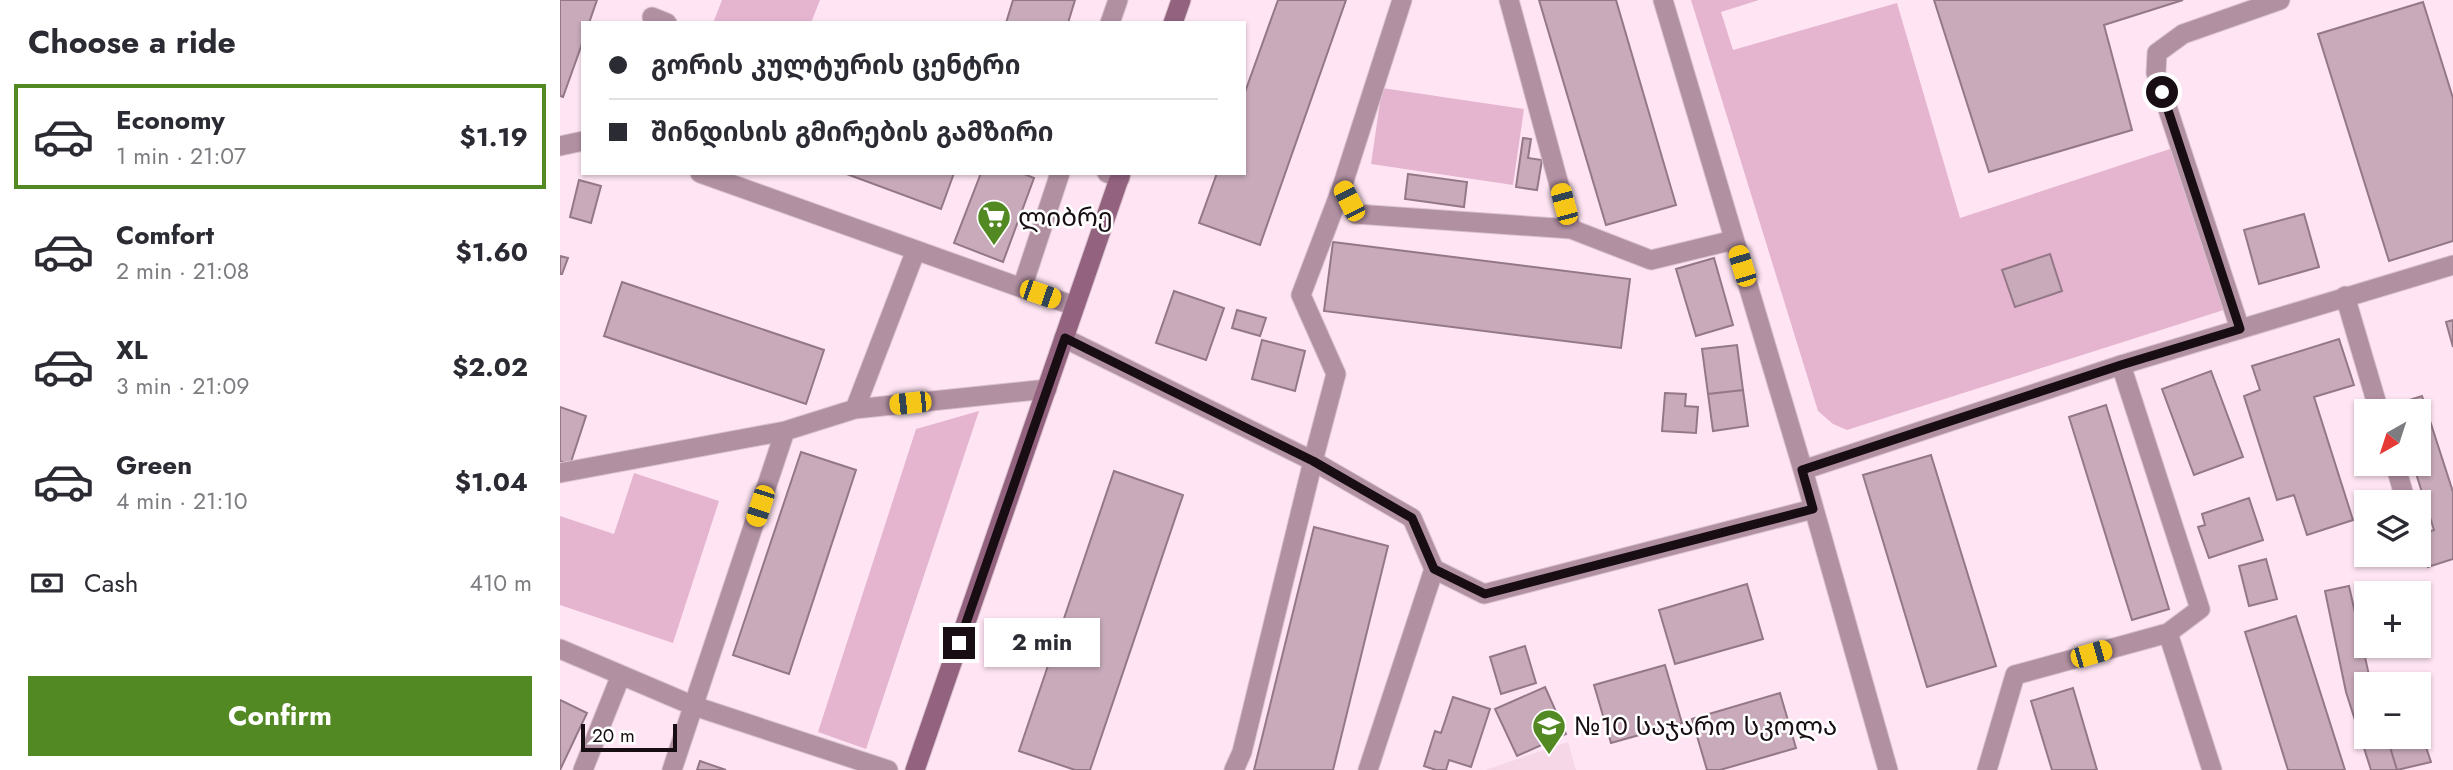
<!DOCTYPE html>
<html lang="en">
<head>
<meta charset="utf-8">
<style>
  :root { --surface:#fff; --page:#f2f2f3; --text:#2b2b33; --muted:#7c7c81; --line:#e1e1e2; --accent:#528922 }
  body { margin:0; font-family:Jost,"Noto Sans Georgian",sans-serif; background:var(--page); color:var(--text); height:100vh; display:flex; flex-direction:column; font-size:26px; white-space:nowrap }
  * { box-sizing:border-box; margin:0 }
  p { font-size:23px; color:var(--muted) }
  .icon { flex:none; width:38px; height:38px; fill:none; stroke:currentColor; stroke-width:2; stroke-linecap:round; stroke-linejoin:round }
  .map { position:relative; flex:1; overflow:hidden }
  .drawer { display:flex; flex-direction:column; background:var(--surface); width:560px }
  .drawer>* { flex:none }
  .banner { position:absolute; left:21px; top:21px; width:665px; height:154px; border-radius:0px; box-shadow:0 2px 5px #0004; display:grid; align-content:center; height:154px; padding:0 28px; background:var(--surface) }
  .needle { width:46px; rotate:219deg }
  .buttons { position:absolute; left:1794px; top:399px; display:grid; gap:14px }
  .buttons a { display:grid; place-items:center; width:77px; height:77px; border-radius:0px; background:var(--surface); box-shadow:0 2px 5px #0004; font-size:35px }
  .scale { position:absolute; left:21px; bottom:18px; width:96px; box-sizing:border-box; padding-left:7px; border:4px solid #170d13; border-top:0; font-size:19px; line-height:24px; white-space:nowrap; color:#170d13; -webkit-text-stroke:5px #fff; paint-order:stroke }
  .end { position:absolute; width:32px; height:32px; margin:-16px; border:9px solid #170d13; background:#fff; box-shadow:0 0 0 4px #fff }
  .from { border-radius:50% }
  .bubble { position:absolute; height:49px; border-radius:0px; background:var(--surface); box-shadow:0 2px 5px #0004; font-size:23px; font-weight:700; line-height:49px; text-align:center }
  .car { position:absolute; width:21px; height:42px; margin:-21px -10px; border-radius:9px; box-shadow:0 0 5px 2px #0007; background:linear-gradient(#f5c518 24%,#345 0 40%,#f5c518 0 76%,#345 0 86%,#f5c518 0) }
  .banner b { display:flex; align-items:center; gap:24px; height:66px; font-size:26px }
  .banner b+b { border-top:2px solid var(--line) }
  .banner i { width:18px; height:18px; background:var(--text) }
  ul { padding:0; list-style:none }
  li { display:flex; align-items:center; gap:21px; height:105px; margin:0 14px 10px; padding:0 14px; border:4px solid transparent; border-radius:0px }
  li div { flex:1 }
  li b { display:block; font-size:26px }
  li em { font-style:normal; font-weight:700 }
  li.active { border-color:var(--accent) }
  li>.icon { width:63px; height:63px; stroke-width:1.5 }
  h2 { padding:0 28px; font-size:32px; line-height:84px }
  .pay { display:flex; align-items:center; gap:18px; height:77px; padding:0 28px; font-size:26px }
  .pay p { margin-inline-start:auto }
  .button { display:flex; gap:14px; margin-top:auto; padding:14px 28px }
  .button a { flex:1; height:80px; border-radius:0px; background:var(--accent); color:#fff; font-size:28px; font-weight:700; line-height:80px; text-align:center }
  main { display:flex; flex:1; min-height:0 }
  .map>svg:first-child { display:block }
  .built { fill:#f5d7e8 }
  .green { fill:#e5b5d0 }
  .building { fill:#c8aaba; stroke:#947887; stroke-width:2 }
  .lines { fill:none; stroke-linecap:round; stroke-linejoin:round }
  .service-casing { stroke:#dac2cf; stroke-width:21 }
  .minor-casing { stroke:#dac2cf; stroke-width:21 }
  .secondary-casing { stroke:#dac2cf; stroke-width:21 }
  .service { stroke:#b190a2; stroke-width:19 }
  .minor { stroke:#b190a2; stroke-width:19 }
  .secondary { stroke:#92627e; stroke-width:19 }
  .route { stroke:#170d13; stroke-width:9 }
  .labels { text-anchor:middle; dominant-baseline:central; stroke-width:5; stroke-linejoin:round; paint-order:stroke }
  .poi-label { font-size:26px; fill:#170d13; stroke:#fff; text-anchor:start }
</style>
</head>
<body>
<main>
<section class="drawer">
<h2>Choose a ride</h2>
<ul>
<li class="active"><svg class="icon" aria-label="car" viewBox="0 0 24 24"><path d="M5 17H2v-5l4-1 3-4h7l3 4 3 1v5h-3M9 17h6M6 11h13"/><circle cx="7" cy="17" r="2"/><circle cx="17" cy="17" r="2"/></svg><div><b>Economy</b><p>1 min · 21:07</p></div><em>$1.19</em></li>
<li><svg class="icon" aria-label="car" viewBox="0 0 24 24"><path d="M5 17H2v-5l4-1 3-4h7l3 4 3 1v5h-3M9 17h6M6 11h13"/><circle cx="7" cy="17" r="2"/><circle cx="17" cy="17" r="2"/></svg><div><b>Comfort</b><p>2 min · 21:08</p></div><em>$1.60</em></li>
<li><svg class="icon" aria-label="car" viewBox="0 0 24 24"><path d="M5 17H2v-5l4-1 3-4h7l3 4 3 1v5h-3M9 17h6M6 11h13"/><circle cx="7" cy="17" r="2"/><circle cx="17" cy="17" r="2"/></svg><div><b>XL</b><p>3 min · 21:09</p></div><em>$2.02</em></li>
<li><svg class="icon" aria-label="car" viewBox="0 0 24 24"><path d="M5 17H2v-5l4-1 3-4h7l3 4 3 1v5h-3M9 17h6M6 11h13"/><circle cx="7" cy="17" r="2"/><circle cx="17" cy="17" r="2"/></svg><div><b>Green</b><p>4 min · 21:10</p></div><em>$1.04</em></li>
</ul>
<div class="pay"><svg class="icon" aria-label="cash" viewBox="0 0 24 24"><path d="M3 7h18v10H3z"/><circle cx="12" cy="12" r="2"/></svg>Cash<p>410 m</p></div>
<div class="button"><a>Confirm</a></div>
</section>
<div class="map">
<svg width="1893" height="770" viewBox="0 0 1893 770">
  <rect width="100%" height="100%" fill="#ffe5f3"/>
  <path class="built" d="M1008 742 1016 770H925Z"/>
  <path class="green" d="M162 0H260L251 23H153Z
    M1131 0H1199L1161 12 1173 50 1337 3 1400 218 1619 146 1670 308 1287 430 1273 424 1258 411Z
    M822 88 964 109 953 185 811 164Z
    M419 411 306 749 258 732 356 429Z
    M74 473 159 501 113 643 0 605V516L54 534Z"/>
  <path class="building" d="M0 0H37L29 23H23V41L3 97 0 96Z
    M453 0H515L508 23H446Z
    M718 0H786L700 245 639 223 657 173H684V95Z
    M979 0H1056L1116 205 1046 225Z
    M1374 0H1623L1544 25 1572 130 1429 172Z
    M1863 2 1893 98V241L1829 261 1758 34Z
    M963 138 971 139 968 158 982 160 977 190 956 187Z
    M284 173H394L381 209Z
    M421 173H462L474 178 443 262 394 243Z
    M848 174 907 182 904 207 845 199Z
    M19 180 41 186 31 223 10 217Z
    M1744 214 1759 267 1699 284 1684 230Z
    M773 242 1070 279 1061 348 764 311Z
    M1490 254 1502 291 1455 307 1442 270Z
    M0 256 8 258 2 274H0Z
    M1154 258 1173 325 1136 336 1116 269Z
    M62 282 264 350 246 404 44 336Z
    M614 291 664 308 646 360 596 343Z
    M677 310 706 318 700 336 672 328Z
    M1893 320V347L1886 322Z
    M1779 339 1794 385 1754 397 1793 520 1747 535 1734 495 1717 500 1684 396 1700 390 1692 366Z
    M702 340 745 351 735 391 692 379Z
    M1177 345 1183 390 1148 394 1142 349Z
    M1651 371 1683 457 1634 475 1602 389Z
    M1183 390 1188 426 1153 431 1148 394Z
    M1105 393 1126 394 1125 406 1138 407 1136 433 1102 431Z
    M1862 396 1893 492V559L1868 567 1858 535 1874 530 1853 464H1858V411H1836L1834 405Z
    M1546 405 1609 609 1572 620 1509 417Z
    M0 407 26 416 10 465 0 461Z
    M241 452 296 470 229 674 173 655Z
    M1371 455 1436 666 1367 687 1303 475Z
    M554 471 623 495 530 770H515L459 751Z
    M1689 498 1703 540 1649 558 1638 527 1645 525 1642 514Z
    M754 527 828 546 773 770H694Z
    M1706 559 1717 599 1689 606 1679 566Z
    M1187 584 1203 639 1115 664 1099 610Z
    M1789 586 1811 684H1806V737H1827L1837 770H1811L1786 692 1765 591Z
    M1736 616 1785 770H1728L1685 632Z
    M965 646 976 683 941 694 930 657Z
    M1105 665 1122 723 1051 743 1034 685Z
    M1843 674 1846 684H1811Z
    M985 687 1006 734 957 756 935 709Z
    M1513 688 1537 770H1492L1471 701Z
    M1220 693 1236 748 1160 770H1147L1132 719Z
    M893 697 930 709 911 767 889 760 886 770H876L864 766 875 731 881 733Z
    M0 700 27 713 0 770Z
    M1858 723 1871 762 1837 770 1827 737H1858Z
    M140 761 166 770H137Z"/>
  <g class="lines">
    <g class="service-casing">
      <path id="service" d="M842 0 782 187 796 214 1011 229 949 0
        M92 17 107 23
        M550 23 558 0
        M0 146 23 141
        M140 173 462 288
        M500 173 462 288 515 306
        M547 173 560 178
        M1011 229 1091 260 1174 240
        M1785 296 1819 411
        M1680 329 1596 73 1597 53 1623 34 1720 0
        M1561 365 1640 609 1608 633 1652 770
        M295 409 356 250
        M1835 464 1846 502
        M0 473 225 431
        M0 649 134 706 328 770
        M23 770 61 675
        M112 770 225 431 295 409 487 389
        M674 770 682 752 753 461 776 374 741 295 782 187
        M808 770 874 569
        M1427 770 1455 675 1608 633"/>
    </g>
    <g class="minor-casing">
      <path id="minor" d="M1103 0 1243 470 1328 770
        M504 338 753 461 852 518 874 569 924 594 1253 509
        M1243 470 1561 365 1893 265"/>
    </g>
    <g class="secondary-casing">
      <path id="secondary" d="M613 23 621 0
        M355 770 561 173"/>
    </g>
    <use href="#service" class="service"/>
    <use href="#minor" class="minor"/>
    <use href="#secondary" class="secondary"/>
  </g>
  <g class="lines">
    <path class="route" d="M399 643 505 338 753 461 852 518 874 569 925 594 1253 509 1242 470 1561 365 1680 329 1602 92"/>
  </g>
  <defs>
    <g id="supermarket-pin" transform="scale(1.75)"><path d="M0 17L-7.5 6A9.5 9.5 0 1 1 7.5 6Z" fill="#528922" stroke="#fff"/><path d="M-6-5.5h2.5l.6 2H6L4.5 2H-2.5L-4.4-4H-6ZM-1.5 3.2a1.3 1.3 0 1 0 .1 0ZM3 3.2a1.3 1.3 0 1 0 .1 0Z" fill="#fff"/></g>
    <g id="school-pin" transform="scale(1.75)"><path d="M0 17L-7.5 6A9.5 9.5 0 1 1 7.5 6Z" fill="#528922" stroke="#fff"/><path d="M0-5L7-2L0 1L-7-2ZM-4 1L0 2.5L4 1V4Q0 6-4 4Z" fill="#fff"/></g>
  </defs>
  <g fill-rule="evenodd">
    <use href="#supermarket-pin" x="434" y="217"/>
    <use href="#school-pin" x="989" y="726"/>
  </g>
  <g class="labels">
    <g class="poi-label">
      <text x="458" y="217">ლიბრე</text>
      <text x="1014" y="726">№10 საჯარო სკოლა</text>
    </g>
  </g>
</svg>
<div class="buttons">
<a><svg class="needle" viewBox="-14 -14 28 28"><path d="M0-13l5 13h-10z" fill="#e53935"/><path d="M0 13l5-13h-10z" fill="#7c7c81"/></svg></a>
<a><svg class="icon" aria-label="layers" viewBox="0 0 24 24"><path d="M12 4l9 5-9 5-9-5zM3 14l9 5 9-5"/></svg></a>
<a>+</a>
<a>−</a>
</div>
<div class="scale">20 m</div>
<i class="end from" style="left:1602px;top:92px"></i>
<i class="end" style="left:399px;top:643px"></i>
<div class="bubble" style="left:424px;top:618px;width:116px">2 min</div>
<i class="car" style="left:789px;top:201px;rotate:333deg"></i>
<i class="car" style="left:1004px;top:204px;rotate:345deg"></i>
<i class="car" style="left:1182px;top:266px;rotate:343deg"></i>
<i class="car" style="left:480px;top:294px;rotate:109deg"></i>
<i class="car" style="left:350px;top:403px;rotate:264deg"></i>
<i class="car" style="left:200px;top:506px;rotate:198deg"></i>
<i class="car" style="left:1531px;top:654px;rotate:74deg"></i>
<div class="banner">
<b><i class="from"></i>გორის კულტურის ცენტრი</b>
<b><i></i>შინდისის გმირების გამზირი</b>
</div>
</div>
</main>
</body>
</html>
